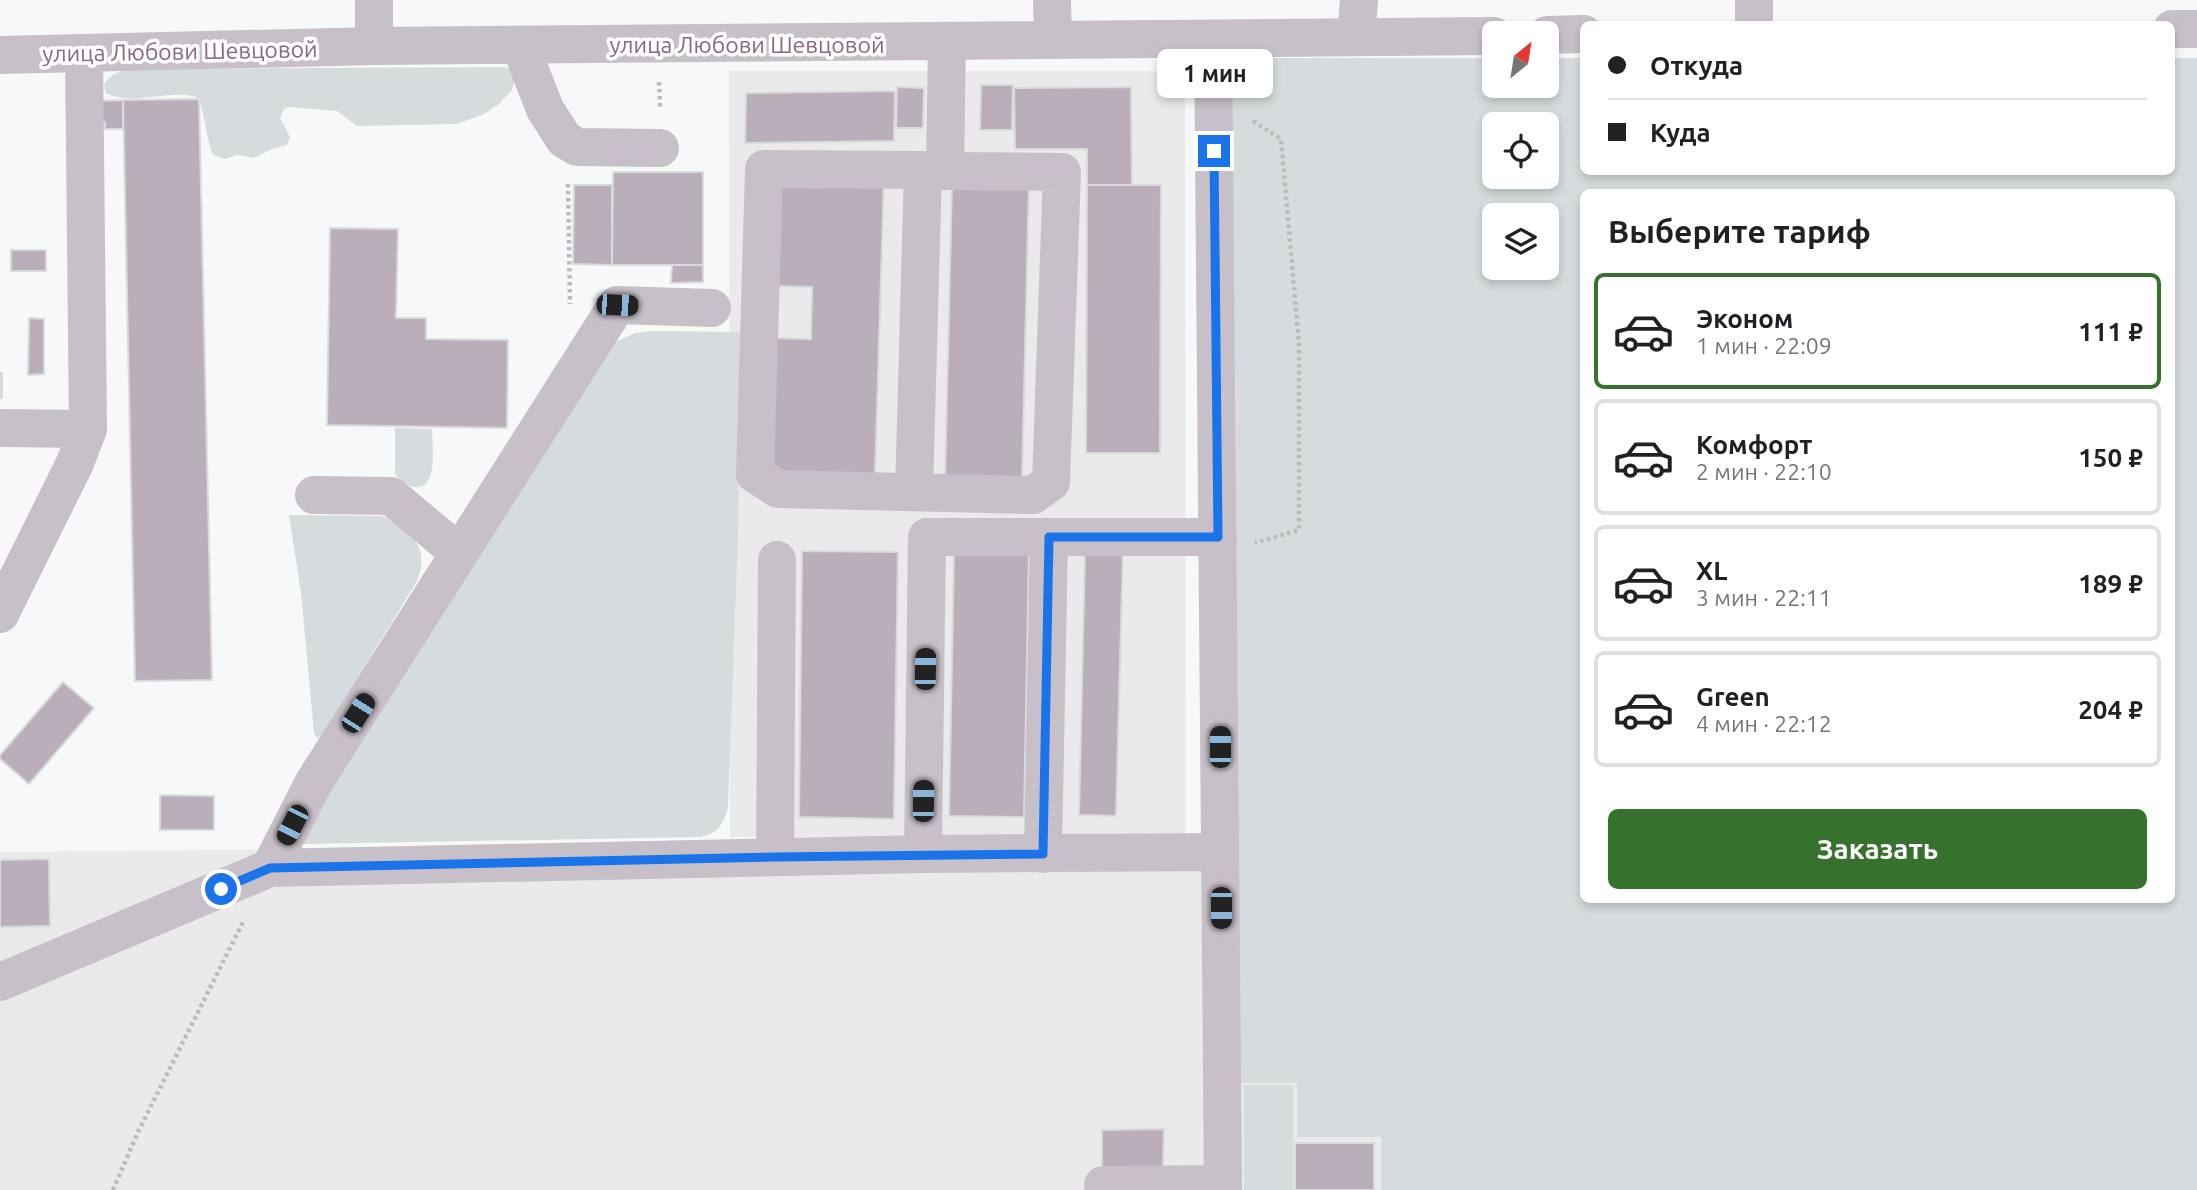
<!DOCTYPE html>
<html lang="ru">
<head>
<meta charset="utf-8">
<style>
  :root { --surface:#fff; --page:#f2f2f2; --text:#202124; --muted:#757577; --line:#e0e0e0; --accent:#36722e }
  body { margin:0; font-family:Ubuntu,sans-serif; background:var(--page); color:var(--text); height:100vh; display:flex; flex-direction:column; font-size:26px; white-space:nowrap }
  * { box-sizing:border-box; margin:0 }
  p { font-size:23px; color:var(--muted) }
  .icon { flex:none; width:38px; height:38px; fill:none; stroke:currentColor; stroke-width:2; stroke-linecap:round; stroke-linejoin:round }
  .map { position:relative; flex:1; overflow:hidden }
  .side { position:absolute; left:1580px; top:189px; width:595px; height:714px; display:flex; flex-direction:column; background:var(--surface); border-radius:10px; box-shadow:0 4px 10px #0003 }
  .side>* { flex:none }
  .top-card { position:absolute; left:1580px; top:21px; width:595px; height:154px; border-radius:10px; box-shadow:0 4px 10px #0003; display:grid; align-content:center; height:154px; padding:0 28px; background:var(--surface) }
  .needle { width:46px; rotate:30deg }
  .controls { position:absolute; left:1482px; top:21px; display:grid; gap:14px }
  .controls a { display:grid; place-items:center; width:77px; height:77px; border-radius:10px; background:var(--surface); box-shadow:0 4px 10px #0003; font-size:35px }
  .end { position:absolute; width:32px; height:32px; margin:-16px; border:9px solid #1a73e8; background:#fff; box-shadow:0 0 0 4px #fff }
  .from { border-radius:50% }
  .bubble { position:absolute; height:49px; border-radius:10px; background:var(--surface); box-shadow:0 4px 10px #0003; font-size:23px; font-weight:700; line-height:49px; text-align:center }
  .car { position:absolute; width:21px; height:42px; margin:-21px -10px; border-radius:9px; box-shadow:0 0 5px 2px #0007; background:linear-gradient(#222 24%,#8ab4d8 0 40%,#222 0 76%,#8ab4d8 0 86%,#222 0) }
  .top-card b { display:flex; align-items:center; gap:24px; height:66px; font-size:26px }
  .top-card b+b { border-top:2px solid var(--line) }
  .top-card i { width:18px; height:18px; background:var(--text) }
  ul { padding:0; list-style:none }
  li { display:flex; align-items:center; gap:21px; height:116px; margin:0 14px 10px; padding:0 14px; border:4px solid var(--line); border-radius:10px }
  li div { flex:1 }
  li b { display:block; font-size:26px }
  li em { font-style:normal; font-weight:700 }
  li.selected { border-color:var(--accent) }
  li>.icon { width:63px; height:63px; stroke-width:1.5 }
  h2 { padding:0 28px; font-size:32px; line-height:84px }
  .action { display:flex; gap:14px; margin-top:auto; padding:14px 28px }
  .action a { flex:1; height:80px; border-radius:10px; background:var(--accent); color:#fff; font-size:28px; font-weight:700; line-height:80px; text-align:center }
  .map>svg:first-child { display:block }
  .built { fill:#eaeaea }
  .green { fill:#d6dcdd; fill-rule:evenodd }
  .building { fill:#baaeba; stroke:#d9dbda; stroke-width:2 }
  .lines { fill:none; stroke-linecap:round; stroke-linejoin:round }
  .path { stroke:#bfb9be; stroke-width:4.5; stroke-dasharray:3.5 3.5; stroke-linecap:butt }
  .minor { stroke:#c8c0c8; stroke-width:38 }
  .route { stroke:#1a73e8; stroke-width:9 }
  .labels { text-anchor:middle; dominant-baseline:central; stroke-width:7; stroke-linejoin:round; paint-order:stroke }
  .street-label { font-size:23px; fill:#856a84; stroke:#fff }
</style>
</head>
<body>
<div class="map">
<svg width="2197" height="1190" viewBox="0 0 2197 1190">
  <rect width="100%" height="100%" fill="#f7f9f8"/>
  <path class="built" d="M729 71H1185L1186 837H730Z
    M2172 798 2197 1190H0V852L1278 839 1584 900H2172Z"/>
  <path class="green" d="M1251 58H1494V86H1547V58H1584V172H2172V58H2197V1190H1381V1137H1297V1083H1239L1228 77 1240 63ZM1494 124H1547V177H1494ZM1584 192H2172V900H1584ZM1494 215H1547V268H1494Z
    M505 67 510 69 515 80 512 90 499 104 484 114 457 124 357 126 337 111 289 107 284 109 280 118 290 137 287 145 272 149 254 158 237 155 225 159 213 155C206 140 205 107 196 97 167 89 134 107 106 93L104 85C109 74 120 71 131 69Z
    M652 331 741 332 738 530 728 808C722 826 719 832 701 837L303 844 314 803 607 346 635 333Z
    M395 428 432 429C432 445 439 490 414 487 406 486 400 480 395 474Z
    M289 515 381 516C392 519 397 524 406 531 423 546 425 560 417 581L322 736 317 738 314 733 301 593Z
    M1244 1085H1293V1190H1244Z"/>
  <path class="building" d="M981 85H1013L1012 130H980Z
    M897 87 924 88 923 128H896Z
    M1131 87 1132 185H1087V149H1015L1014 88Z
    M895 91 894 141 745 143 746 93Z
    M199 99 212 680 135 681 123 100Z
    M123 100V129H105V122H97V101Z
    M613 172H703V265H612Z
    M774 176 884 179 875 475 766 471 769 338 811 339 812 287 770 286Z
    M952 181 1029 183 1022 481 945 479Z
    M574 185H612V265L573 264Z
    M1087 185H1161L1160 453H1086Z
    M330 228 398 229 396 318H426V339L508 340 507 428 327 425Z
    M11 250H46V271H11Z
    M672 265H703V282L671 283Z
    M29 318 44 319V374L28 375Z
    M0 373H2V398H0Z
    M954 549 1029 551 1024 817 949 816Z
    M1085 549H1123L1116 816 1079 815Z
    M802 551 898 552 894 819 799 817Z
    M63 682 94 708 29 784 0 759V755Z
    M160 795 214 796V830H160Z
    M49 859 50 926 0 927V860Z
    M1164 1129 1163 1170H1102V1130Z
    M1295 1143H1374V1190H1295Z"/>
  <g class="lines">
    <path class="path" d="M659 82 660 108
      M1253 121 1281 139 1299 344V530L1255 543
      M568 184 570 304
      M113 1190 138 1132 243 922"/>
    <path class="minor" d="M374 0V46
      M1052 0 1053 40
      M1754 24V0
      M2172 29H2197
      M1547 35 1584 34
      M1356 37 1359 0
      M1213 39 1223 1190
      M520 45 545 109 564 139 577 147 660 148
      M0 55 374 46 1494 36
      M923 170 764 169 755 474 778 489 1033 495 1051 482 1062 172 945 171
      M0 428 88 429
      M914 492 923 170 945 171 947 42
      M314 495 391 496 459 553
      M0 614 75 463 88 429 84 54
      M923 854 927 537H1218
      M1043 854 1049 537
      M775 857 777 560
      M270 868 314 782 617 305 712 308
      M0 982 270 868 923 854 1220 852
      M1103 1185 1223 1184"/>
  </g>
  <g class="lines">
    <path class="route" d="M221 889 270 868 775 857 1043 854 1049 537H1218L1214 151"/>
  </g>
  <g class="labels">
    <g class="street-label">
      <text x="747" y="44">улица Любови Шевцовой</text>
      <text transform="translate(180 51) rotate(-1)">улица Любови Шевцовой</text>
    </g>
  </g>
</svg>
<div class="controls">
<a><svg class="needle" viewBox="-14 -14 28 28"><path d="M0-13l5 13h-10z" fill="#e53935"/><path d="M0 13l5-13h-10z" fill="#757577"/></svg></a>
<a><svg class="icon" aria-label="locate" viewBox="0 0 24 24"><circle cx="12" cy="12" r="6"/><path d="M12 2v4M12 18v4M2 12h4M18 12h4"/></svg></a>
<a><svg class="icon" aria-label="layers" viewBox="0 0 24 24"><path d="M12 4l9 5-9 5-9-5zM3 14l9 5 9-5"/></svg></a>
</div>
<i class="end from" style="left:221px;top:889px"></i>
<i class="end" style="left:1214px;top:151px"></i>
<div class="bubble" style="left:1157px;top:49px;width:116px">1 мин</div>
<i class="car" style="left:617px;top:305px;rotate:92deg"></i>
<i class="car" style="left:925px;top:669px;rotate:1deg"></i>
<i class="car" style="left:358px;top:713px;rotate:32deg"></i>
<i class="car" style="left:1220px;top:747px;rotate:0deg"></i>
<i class="car" style="left:923px;top:801px;rotate:1deg"></i>
<i class="car" style="left:292px;top:825px;rotate:207deg"></i>
<i class="car" style="left:1221px;top:908px;rotate:180deg"></i>
<div class="top-card">
<b><i class="from"></i>Откуда</b>
<b><i></i>Куда</b>
</div>
<section class="side">
<h2>Выберите тариф</h2>
<ul>
<li class="selected"><svg class="icon" aria-label="car" viewBox="0 0 24 24"><path d="M5 17H2v-5l4-1 3-4h7l3 4 3 1v5h-3M9 17h6M6 11h13"/><circle cx="7" cy="17" r="2"/><circle cx="17" cy="17" r="2"/></svg><div><b>Эконом</b><p>1 мин · 22:09</p></div><em>111 ₽</em></li>
<li><svg class="icon" aria-label="car" viewBox="0 0 24 24"><path d="M5 17H2v-5l4-1 3-4h7l3 4 3 1v5h-3M9 17h6M6 11h13"/><circle cx="7" cy="17" r="2"/><circle cx="17" cy="17" r="2"/></svg><div><b>Комфорт</b><p>2 мин · 22:10</p></div><em>150 ₽</em></li>
<li><svg class="icon" aria-label="car" viewBox="0 0 24 24"><path d="M5 17H2v-5l4-1 3-4h7l3 4 3 1v5h-3M9 17h6M6 11h13"/><circle cx="7" cy="17" r="2"/><circle cx="17" cy="17" r="2"/></svg><div><b>XL</b><p>3 мин · 22:11</p></div><em>189 ₽</em></li>
<li><svg class="icon" aria-label="car" viewBox="0 0 24 24"><path d="M5 17H2v-5l4-1 3-4h7l3 4 3 1v5h-3M9 17h6M6 11h13"/><circle cx="7" cy="17" r="2"/><circle cx="17" cy="17" r="2"/></svg><div><b>Green</b><p>4 мин · 22:12</p></div><em>204 ₽</em></li>
</ul>
<div class="action"><a>Заказать</a></div>
</section>
</div>
</body>
</html>
